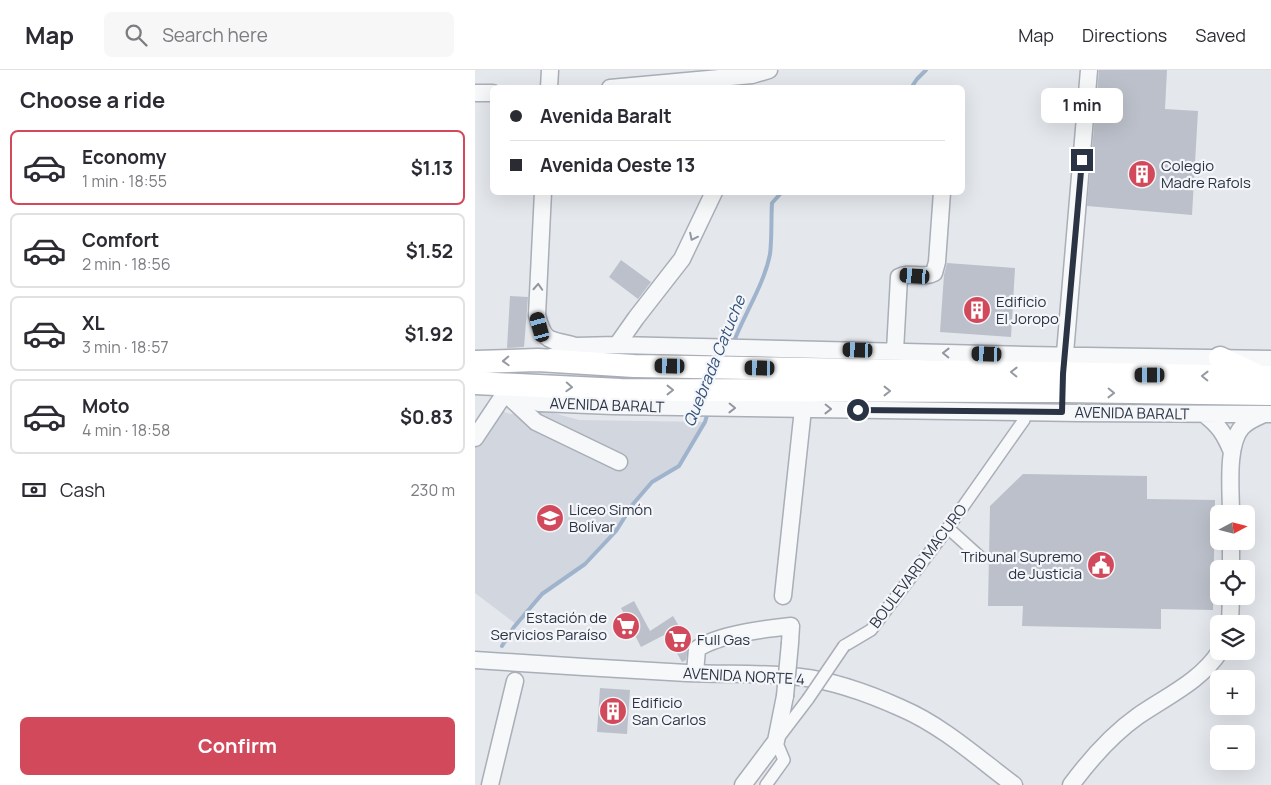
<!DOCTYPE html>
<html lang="en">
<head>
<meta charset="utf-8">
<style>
  :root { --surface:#fff; --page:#f7f7f7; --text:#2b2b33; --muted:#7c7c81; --line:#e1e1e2; --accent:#d1495b }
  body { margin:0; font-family:Manrope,sans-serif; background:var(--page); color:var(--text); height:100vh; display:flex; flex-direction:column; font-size:19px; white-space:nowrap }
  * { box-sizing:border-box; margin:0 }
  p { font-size:16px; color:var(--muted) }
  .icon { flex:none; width:28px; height:28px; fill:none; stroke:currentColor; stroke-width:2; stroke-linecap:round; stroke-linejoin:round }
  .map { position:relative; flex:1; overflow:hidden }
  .drawer { display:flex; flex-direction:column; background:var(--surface); width:475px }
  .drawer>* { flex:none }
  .hud { position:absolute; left:15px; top:15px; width:475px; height:110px; border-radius:8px; box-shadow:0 5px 20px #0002; display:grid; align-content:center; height:110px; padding:0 20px; background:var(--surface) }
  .needle { width:32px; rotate:83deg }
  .tools { position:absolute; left:735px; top:435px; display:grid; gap:10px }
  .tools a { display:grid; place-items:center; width:45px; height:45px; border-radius:8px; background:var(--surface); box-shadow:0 5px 20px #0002; font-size:25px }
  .end { position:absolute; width:22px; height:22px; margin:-11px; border:6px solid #2b3445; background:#fff; box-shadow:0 0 0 2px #fff }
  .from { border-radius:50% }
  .bubble { position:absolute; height:35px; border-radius:8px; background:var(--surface); box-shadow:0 5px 20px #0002; font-size:16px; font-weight:700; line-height:35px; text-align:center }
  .car { position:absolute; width:15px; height:30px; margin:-15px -8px; border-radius:6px; box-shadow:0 0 4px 1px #0007; background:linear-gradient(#222 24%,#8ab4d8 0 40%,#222 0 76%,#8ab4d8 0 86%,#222 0) }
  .hud b { display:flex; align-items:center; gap:18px; height:48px; font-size:19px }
  .hud b+b { border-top:1px solid var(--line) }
  .hud i { width:12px; height:12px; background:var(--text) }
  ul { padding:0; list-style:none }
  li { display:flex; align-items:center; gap:15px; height:75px; margin:0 10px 8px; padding:0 10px; border:2px solid var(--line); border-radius:8px }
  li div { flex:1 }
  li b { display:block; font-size:19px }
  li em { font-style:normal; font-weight:700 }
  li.on { border-color:var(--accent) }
  li>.icon { width:45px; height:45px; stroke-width:1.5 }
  h2 { padding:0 20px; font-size:22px; line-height:60px }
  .pay { display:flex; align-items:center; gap:12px; height:55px; padding:0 20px; font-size:19px }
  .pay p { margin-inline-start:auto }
  .cta { display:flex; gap:10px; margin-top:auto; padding:10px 20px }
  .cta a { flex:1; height:58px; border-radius:8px; background:var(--accent); color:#fff; font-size:20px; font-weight:700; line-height:58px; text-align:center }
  header { display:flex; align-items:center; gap:30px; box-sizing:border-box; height:70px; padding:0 25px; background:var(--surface); border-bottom:1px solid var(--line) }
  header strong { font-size:24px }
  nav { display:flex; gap:28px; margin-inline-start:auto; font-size:18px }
  .search { width:350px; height:45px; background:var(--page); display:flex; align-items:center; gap:12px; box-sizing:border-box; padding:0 18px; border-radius:8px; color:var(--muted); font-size:19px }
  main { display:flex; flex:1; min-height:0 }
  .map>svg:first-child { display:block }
  .built { fill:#d2d6de }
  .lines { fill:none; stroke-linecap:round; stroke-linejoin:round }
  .stream { stroke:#9fb4cc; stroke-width:4 }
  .building { fill:#bbc0ca }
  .pedestrian-casing { stroke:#a9aeb7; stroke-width:14 }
  .minor-casing { stroke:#a9aeb7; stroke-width:19 }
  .secondary-casing { stroke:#a9aeb7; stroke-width:25 }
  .pedestrian { stroke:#f7f8fa; stroke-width:11 }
  .minor { stroke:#f7f8fa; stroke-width:16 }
  .secondary { stroke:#fff; stroke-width:22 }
  .pedestrian-bridge-casing { stroke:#a9aeb7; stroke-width:14; stroke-linecap:butt }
  .minor-bridge-casing { stroke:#a9aeb7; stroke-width:19; stroke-linecap:butt }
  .pedestrian-bridge { stroke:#f7f8fa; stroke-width:11 }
  .minor-bridge { stroke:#f7f8fa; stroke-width:16 }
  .oneway { stroke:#9196a0 }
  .oneway2 { stroke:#959aa2 }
  .route { stroke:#2b3445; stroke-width:6 }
  .labels { text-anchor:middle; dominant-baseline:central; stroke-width:4.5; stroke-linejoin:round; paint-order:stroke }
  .poi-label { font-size:15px; fill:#2b3445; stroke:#f4f6f9; text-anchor:start }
  .street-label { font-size:15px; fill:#2b3445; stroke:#f4f6f9 }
  .water-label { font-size:16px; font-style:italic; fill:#34527a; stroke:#f4f6f9 }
</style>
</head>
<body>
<header>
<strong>Map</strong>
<div class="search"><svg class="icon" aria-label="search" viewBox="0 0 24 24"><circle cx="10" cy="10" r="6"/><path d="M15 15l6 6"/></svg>Search here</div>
<nav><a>Map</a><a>Directions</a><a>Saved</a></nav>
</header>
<main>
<section class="drawer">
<h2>Choose a ride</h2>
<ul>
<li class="on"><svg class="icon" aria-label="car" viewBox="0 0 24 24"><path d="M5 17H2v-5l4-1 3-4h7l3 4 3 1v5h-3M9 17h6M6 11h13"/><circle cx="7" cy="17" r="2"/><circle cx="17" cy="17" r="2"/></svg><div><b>Economy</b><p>1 min · 18:55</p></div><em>$1.13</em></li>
<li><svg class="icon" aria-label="car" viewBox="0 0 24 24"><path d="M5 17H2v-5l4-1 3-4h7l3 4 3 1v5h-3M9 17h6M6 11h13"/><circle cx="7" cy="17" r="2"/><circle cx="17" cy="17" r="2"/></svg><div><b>Comfort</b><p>2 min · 18:56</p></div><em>$1.52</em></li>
<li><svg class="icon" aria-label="car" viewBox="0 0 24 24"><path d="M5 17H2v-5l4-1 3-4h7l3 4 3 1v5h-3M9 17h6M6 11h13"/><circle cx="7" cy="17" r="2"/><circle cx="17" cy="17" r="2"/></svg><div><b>XL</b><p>3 min · 18:57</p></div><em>$1.92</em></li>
<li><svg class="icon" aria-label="car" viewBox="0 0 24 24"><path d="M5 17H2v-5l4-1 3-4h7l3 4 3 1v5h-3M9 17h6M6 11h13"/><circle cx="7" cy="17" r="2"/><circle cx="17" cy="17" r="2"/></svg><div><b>Moto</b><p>4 min · 18:58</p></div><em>$0.83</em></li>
</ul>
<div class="pay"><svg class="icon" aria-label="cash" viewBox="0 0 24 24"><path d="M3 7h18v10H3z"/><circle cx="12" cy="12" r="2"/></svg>Cash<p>230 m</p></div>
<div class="cta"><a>Confirm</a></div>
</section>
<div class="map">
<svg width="796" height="715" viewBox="0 0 796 715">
  <rect width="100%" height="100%" fill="#e4e7ec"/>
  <path class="built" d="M60 338 104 350 230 352 207 393 177 412 158 434 141 461 119 484 74 520 41 554 0 523V376L23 340 36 344Z"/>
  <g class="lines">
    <path class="stream" d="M436 18 442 9 451 0
      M258 274C269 244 289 215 295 184 297 169 296 148 297 133L307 122
      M27 576 39 557 67 524 110 494 141 461 158 434 177 412 204 396 230 352 233 342"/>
  </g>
  <path class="building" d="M624 0H692L690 39 723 41 717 145 612 136Z
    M146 190 176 212 163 229 134 207Z
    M472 193 540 198 536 267 465 262 469 205Z
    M35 226 53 227 49 277 32 278Z
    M548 404 672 406V429L740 430 738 540 686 539V559L547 556 548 536H513L515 436Z
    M159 531 175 561 198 546 214 573 211 590 207 592 191 564 166 577 146 538Z
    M125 618 155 620 152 664 122 662Z"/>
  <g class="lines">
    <g class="pedestrian-casing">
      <path id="pedestrian" d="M473 458 505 487
        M369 576 396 560 473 458 544 357 549 350 550 342
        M291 715 309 690 301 671 333 629"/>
    </g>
    <g class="minor-casing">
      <path id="minor" d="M74 18 75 0
        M135 18 277 5 294 0
        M0 23H18
        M68 122 62 245C70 276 76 268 101 276
        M142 275 161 248 207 189 239 122
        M420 281 424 207C434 201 448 209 459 203L462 192 467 122
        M76 287 93 283 101 276 142 275 549 285 796 289
        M589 295 614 0
        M30 323 61 352 144 392
        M729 344C744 355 750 365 757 382
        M0 368 30 323 46 315 53 324 64 333 138 336 604 343 796 344
        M756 444C756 420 751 375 767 357 773 351 780 348 787 345
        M756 499V471
        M308 526 328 339
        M755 554 756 526
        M0 590C71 595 141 599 212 603 250 605 287 602 325 607 360 611 395 624 426 638 468 656 503 688 539 715
        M220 603 222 579C244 564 289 559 316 556L315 573
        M15 715 40 611
        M268 715 301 671 310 626
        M596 715C616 688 636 665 663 646 692 626 726 611 745 581"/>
    </g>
    <g class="secondary-casing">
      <path id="secondary" d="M745 288 779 304
        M0 292 63 290 159 296 796 307
        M0 313 146 320 587 321 796 324"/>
    </g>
    <use href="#pedestrian" class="pedestrian"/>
    <use href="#minor" class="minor"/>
    <use href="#secondary" class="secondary"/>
    <g class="pedestrian-bridge-casing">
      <path id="pedestrian-bridge" d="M333 629 369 576"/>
    </g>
    <g class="minor-bridge-casing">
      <path id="minor-bridge" d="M310 626 315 573"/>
    </g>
    <use href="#pedestrian-bridge" class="pedestrian-bridge"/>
    <use href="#minor-bridge" class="minor-bridge"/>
  </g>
  <defs><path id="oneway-chevron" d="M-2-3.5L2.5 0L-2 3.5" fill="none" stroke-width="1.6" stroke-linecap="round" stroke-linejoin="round" transform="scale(1.25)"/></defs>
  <g class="oneway">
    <use href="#oneway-chevron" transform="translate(218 167) rotate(116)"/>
    <use href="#oneway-chevron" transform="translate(63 217) rotate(-87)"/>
    <use href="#oneway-chevron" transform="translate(471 283) rotate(-179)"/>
    <use href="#oneway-chevron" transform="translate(257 338) rotate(1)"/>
    <use href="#oneway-chevron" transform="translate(353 339) rotate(1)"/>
  </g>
  <g class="oneway2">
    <use href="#oneway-chevron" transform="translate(31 291) rotate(178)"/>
    <use href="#oneway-chevron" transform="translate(539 302) rotate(-179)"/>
    <use href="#oneway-chevron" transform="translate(730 306) rotate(-179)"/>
    <use href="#oneway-chevron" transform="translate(94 317) rotate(3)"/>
    <use href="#oneway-chevron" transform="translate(195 320)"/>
    <use href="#oneway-chevron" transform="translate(412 321)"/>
    <use href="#oneway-chevron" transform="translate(636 323) rotate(1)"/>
  </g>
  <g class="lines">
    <path class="route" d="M383 340 587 342 588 304 607 90"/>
  </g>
  <defs>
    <g id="building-disc" transform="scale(1.4375)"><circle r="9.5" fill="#d1495b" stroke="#f4f6f9"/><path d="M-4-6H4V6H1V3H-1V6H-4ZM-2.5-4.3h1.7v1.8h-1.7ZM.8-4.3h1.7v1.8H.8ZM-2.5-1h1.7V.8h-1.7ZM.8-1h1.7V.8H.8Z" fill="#fff"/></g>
    <g id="school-disc" transform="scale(1.4375)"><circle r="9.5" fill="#d1495b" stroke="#f4f6f9"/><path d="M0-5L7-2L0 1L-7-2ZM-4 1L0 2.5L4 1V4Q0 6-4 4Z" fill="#fff"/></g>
    <g id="civic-disc" transform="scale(1.4375)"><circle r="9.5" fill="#d1495b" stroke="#f4f6f9"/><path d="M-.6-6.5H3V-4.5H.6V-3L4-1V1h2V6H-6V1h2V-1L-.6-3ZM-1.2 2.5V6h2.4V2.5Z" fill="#fff"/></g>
    <g id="supermarket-disc" transform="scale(1.4375)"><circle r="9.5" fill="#d1495b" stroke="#f4f6f9"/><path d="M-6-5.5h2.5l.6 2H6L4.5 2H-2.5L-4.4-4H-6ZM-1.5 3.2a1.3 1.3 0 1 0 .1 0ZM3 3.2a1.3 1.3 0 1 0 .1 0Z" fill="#fff"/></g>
  </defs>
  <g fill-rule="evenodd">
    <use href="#building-disc" x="667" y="104"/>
    <use href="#building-disc" x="502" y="240"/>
    <use href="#school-disc" x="75" y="448"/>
    <use href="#civic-disc" x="626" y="495"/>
    <use href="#supermarket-disc" x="151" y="556"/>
    <use href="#supermarket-disc" x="203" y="569"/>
    <use href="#building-disc" x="138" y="641"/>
  </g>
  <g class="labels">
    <g class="poi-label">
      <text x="686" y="95">Colegio<tspan x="686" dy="17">Madre Rafols</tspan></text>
      <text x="521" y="231">Edificio<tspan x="521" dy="17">El Joropo</tspan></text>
      <text x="94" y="439">Liceo Simón<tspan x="94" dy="17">Bolívar</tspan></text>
      <text x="607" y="486" text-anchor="end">Tribunal Supremo<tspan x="607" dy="17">de Justicia</tspan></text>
      <text x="132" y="547" text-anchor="end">Estación de<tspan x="132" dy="17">Servicios Paraíso</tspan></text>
      <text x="222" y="569">Full Gas</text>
      <text x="157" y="632">Edificio<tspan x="157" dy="17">San Carlos</tspan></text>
    </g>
    <g class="street-label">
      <text transform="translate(132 335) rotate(2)">AVENIDA BARALT</text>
      <text transform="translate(657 343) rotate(1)">AVENIDA BARALT</text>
      <text transform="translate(443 496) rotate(-53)">BOULEVARD MACURO</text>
      <text transform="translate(269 606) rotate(3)">AVENIDA NORTE 4</text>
    </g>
    <g class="water-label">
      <text transform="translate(239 291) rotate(-68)">Quebrada Catuche</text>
    </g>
  </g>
</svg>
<div class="tools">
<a><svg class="needle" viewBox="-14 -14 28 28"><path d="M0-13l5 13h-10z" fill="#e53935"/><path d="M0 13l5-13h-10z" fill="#7c7c81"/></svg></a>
<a><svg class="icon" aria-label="locate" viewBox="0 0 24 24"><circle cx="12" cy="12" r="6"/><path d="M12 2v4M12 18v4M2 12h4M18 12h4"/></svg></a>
<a><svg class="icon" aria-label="layers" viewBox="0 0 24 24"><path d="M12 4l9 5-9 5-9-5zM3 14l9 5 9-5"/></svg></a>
<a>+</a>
<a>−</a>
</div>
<i class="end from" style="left:383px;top:340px"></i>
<i class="end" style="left:607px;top:90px"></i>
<div class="bubble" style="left:566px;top:18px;width:82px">1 min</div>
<i class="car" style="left:440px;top:206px;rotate:274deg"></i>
<i class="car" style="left:65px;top:257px;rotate:345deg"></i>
<i class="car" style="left:383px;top:280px;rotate:272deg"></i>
<i class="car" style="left:512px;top:284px;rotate:272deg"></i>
<i class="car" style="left:195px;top:296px;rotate:271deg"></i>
<i class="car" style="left:285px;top:298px;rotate:271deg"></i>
<i class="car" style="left:675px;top:305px;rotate:270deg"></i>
<div class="hud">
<b><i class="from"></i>Avenida Baralt</b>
<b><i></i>Avenida Oeste 13</b>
</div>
</div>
</main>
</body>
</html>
